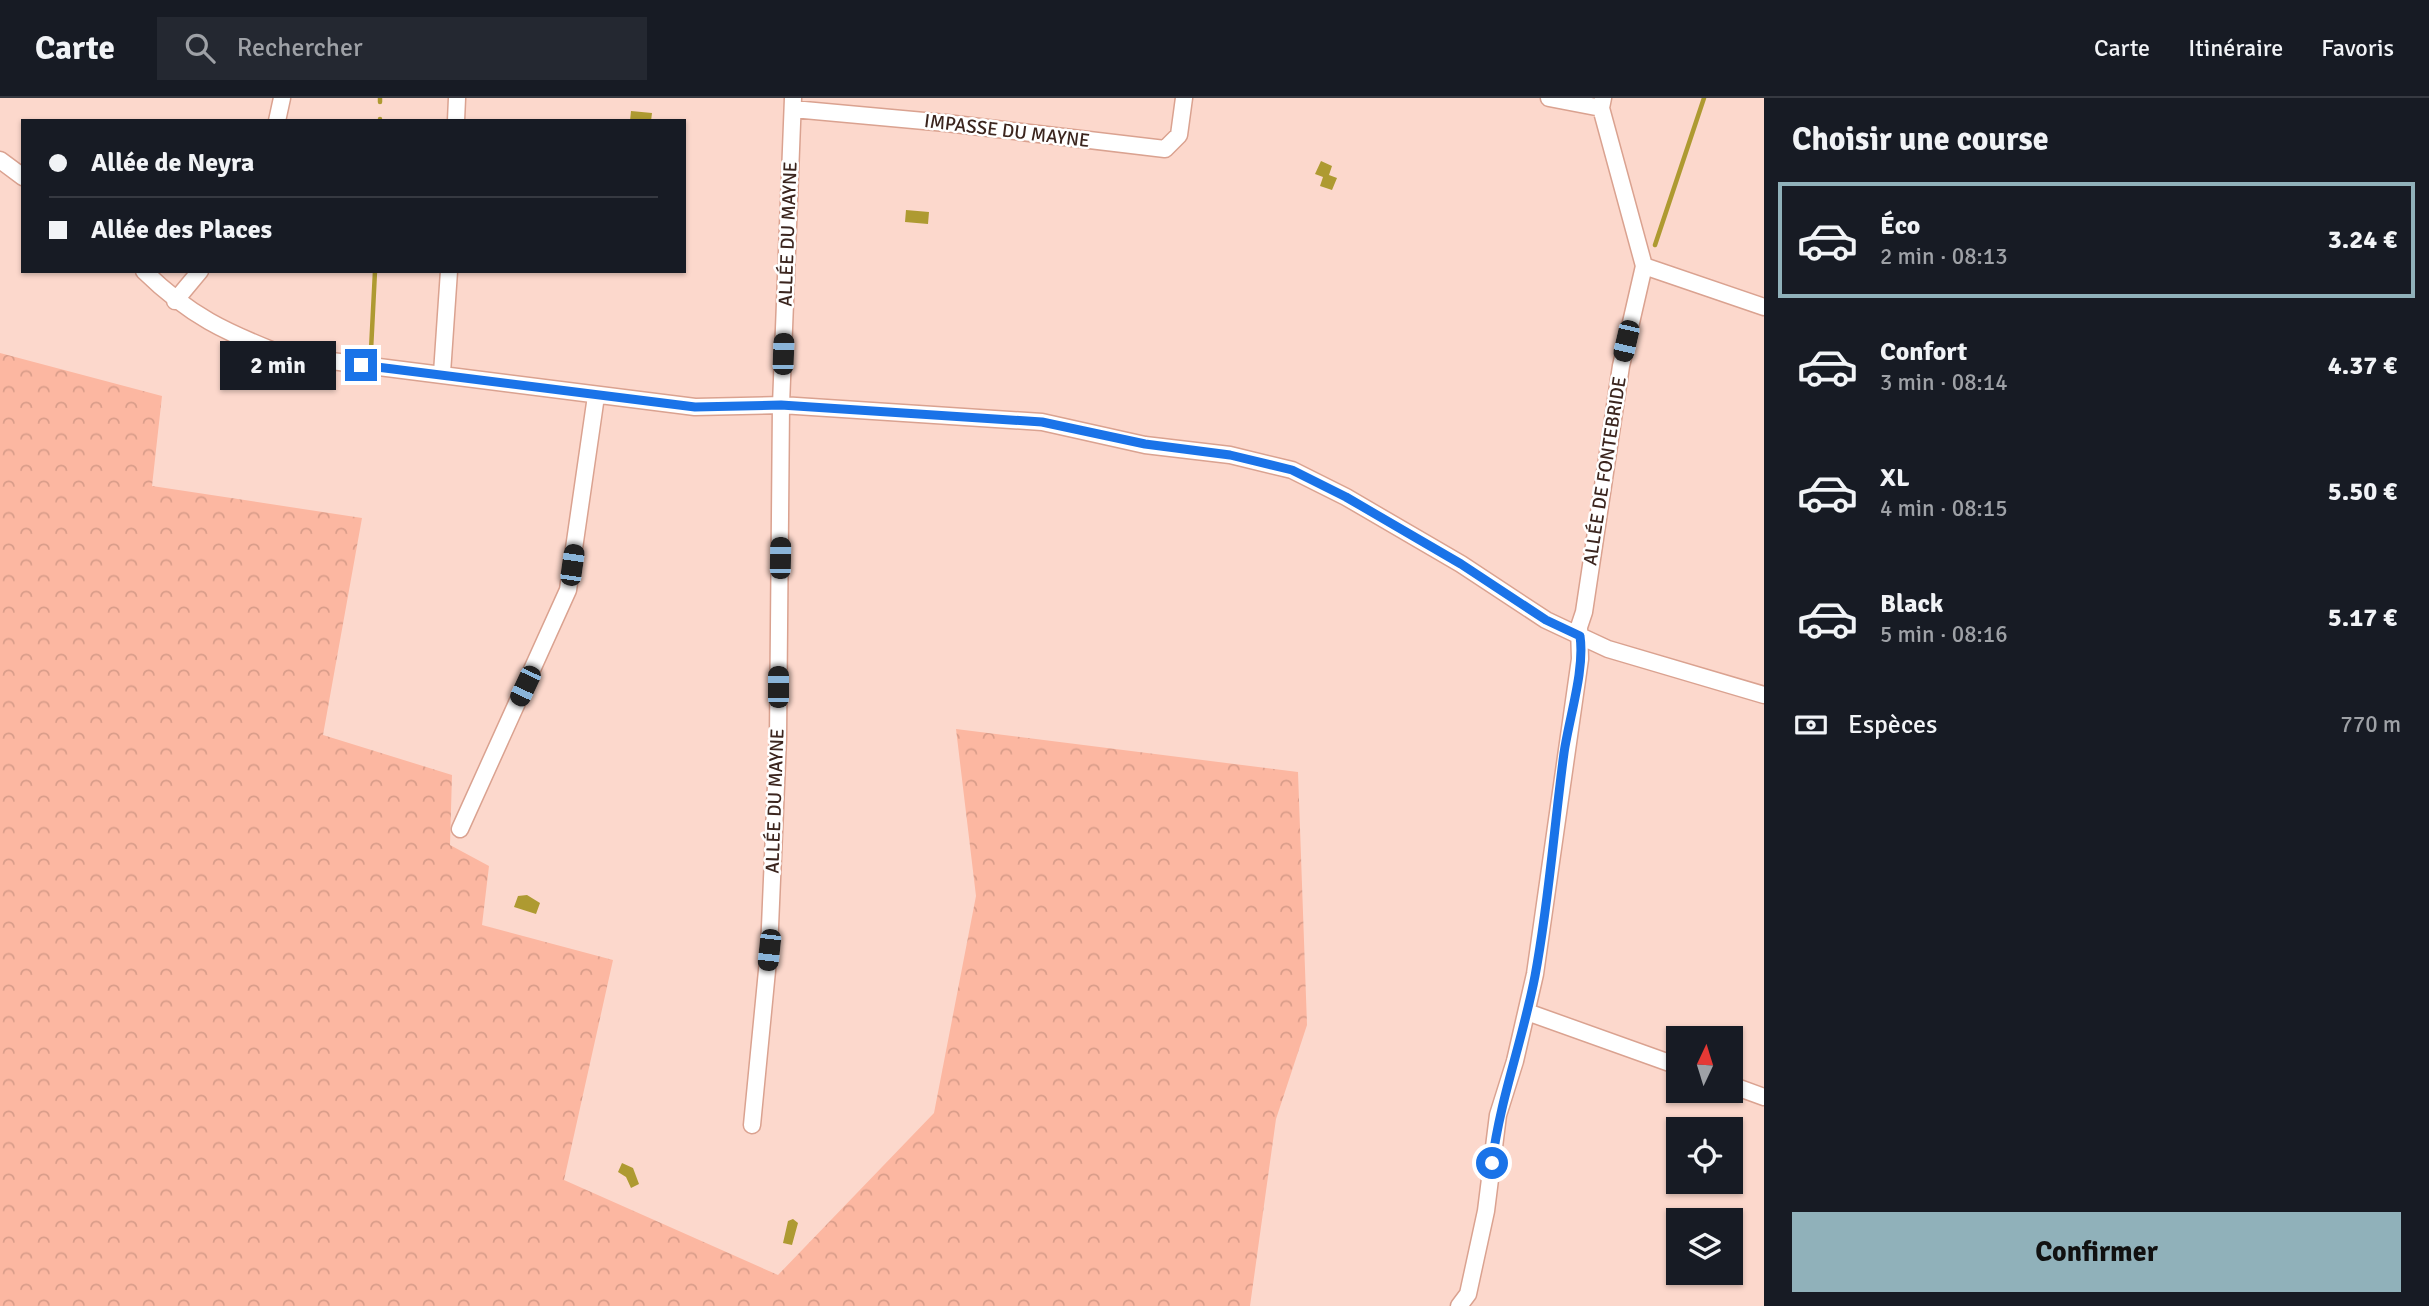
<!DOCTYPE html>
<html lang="fr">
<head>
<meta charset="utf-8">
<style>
  :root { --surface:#171b24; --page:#242831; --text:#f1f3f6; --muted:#9ea1a6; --line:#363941; --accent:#90b1ba }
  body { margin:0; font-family:Signika,sans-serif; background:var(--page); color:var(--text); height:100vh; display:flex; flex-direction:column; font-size:26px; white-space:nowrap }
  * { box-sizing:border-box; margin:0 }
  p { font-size:23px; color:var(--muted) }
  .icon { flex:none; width:38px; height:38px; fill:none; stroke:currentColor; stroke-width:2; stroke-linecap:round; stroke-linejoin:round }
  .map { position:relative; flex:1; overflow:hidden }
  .drawer { display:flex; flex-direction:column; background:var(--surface); width:665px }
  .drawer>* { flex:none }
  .guide { position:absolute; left:21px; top:21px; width:665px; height:154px; border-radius:0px; box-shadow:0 2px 5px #0004; display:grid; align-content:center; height:154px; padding:0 28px; background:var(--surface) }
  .needle { width:46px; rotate:4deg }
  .tools { position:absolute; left:1666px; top:928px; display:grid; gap:14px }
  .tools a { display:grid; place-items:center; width:77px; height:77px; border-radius:0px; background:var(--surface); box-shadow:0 2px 5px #0004; font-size:35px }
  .end { position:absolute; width:32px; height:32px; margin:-16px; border:9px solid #1a73e8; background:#fff; box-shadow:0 0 0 4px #fff }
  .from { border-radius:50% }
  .bubble { position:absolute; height:49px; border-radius:0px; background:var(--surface); box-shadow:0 2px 5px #0004; font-size:23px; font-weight:700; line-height:49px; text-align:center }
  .car { position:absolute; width:21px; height:42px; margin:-21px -10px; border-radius:9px; box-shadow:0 0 5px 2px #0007; background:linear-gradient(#222 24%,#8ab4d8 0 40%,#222 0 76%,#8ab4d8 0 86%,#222 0) }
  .guide b { display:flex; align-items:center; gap:24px; height:66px; font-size:26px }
  .guide b+b { border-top:2px solid var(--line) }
  .guide i { width:18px; height:18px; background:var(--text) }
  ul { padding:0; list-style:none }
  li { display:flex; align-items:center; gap:21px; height:116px; margin:0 14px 10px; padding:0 14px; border:4px solid transparent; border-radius:0px }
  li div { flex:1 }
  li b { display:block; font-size:26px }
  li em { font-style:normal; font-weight:700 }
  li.active { border-color:var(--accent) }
  li>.icon { width:63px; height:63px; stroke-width:1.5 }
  h2 { padding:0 28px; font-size:32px; line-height:84px }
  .pay { display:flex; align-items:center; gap:18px; height:77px; padding:0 28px; font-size:26px }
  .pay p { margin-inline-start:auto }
  .cta { display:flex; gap:14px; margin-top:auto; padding:14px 28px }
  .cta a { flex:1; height:80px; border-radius:0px; background:var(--accent); color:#111; font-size:28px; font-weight:700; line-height:80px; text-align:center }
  header { display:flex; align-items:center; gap:42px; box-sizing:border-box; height:98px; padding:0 35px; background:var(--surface); border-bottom:2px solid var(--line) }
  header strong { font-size:33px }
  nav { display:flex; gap:38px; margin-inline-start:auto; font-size:24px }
  .search { width:490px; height:63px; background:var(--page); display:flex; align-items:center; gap:18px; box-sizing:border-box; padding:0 24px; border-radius:0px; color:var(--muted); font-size:26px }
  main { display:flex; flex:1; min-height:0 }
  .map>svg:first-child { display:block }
  .forest { fill:url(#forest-crowns) }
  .water { fill:#ae9a31 }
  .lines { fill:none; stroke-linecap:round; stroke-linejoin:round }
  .stream { stroke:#ae9a31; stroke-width:4.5 }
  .street-casing { stroke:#daa290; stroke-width:19 }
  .street { stroke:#fff; stroke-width:16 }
  .route { stroke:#1a73e8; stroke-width:9 }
  .labels { text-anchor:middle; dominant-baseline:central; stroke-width:5; stroke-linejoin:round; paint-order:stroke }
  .street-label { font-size:19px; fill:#3b251e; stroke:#fff }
</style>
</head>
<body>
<header>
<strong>Carte</strong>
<div class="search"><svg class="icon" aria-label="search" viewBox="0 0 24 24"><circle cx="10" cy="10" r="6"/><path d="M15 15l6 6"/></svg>Rechercher</div>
<nav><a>Carte</a><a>Itinéraire</a><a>Favoris</a></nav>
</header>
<main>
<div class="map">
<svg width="1764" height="1208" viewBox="0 0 1764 1208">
  <defs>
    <pattern id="forest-crowns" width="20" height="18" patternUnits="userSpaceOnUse" patternTransform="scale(1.75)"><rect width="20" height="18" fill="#fcb7a1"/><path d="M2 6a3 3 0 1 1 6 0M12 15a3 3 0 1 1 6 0" fill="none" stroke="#d99d8a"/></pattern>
  </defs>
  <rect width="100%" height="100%" fill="#fcd8cc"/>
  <path class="forest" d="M0 255 162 298 152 388 362 420 323 637 452 677 450 747 489 768 482 827 613 862 564 1082 778 1177 934 1015 976 798 956 631 1298 674 1307 927 1276 1021 1250 1208H0Z"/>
  <path class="water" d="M631 13 652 15 651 23H630Z
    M1321 63 1332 68 1329 77 1337 80 1332 92 1320 88 1323 79 1315 76Z
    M906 112 929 114 928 126 905 124Z
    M527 797 540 805 536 816 514 809 518 798Z
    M622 1065 633 1070 639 1086 631 1090 626 1079 618 1074Z
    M793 1121 798 1125 792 1147 783 1145 788 1123Z"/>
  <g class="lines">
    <path class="stream" d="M380 4V0
      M380 21V23
      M1655 147 1704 0
      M371 252 375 173"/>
    <g class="street-casing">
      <path id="street" d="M1549 0 1601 10
        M793 11 946 25 1165 51 1179 37 1184 0
        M277 23 282 0
        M456 23 457 0
        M0 62 23 79
        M1644 168 1764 209
        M144 173C190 218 225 234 284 257L695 309 781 307 1042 324 1145 347 1230 357 1292 372 1346 399 1461 466 1546 522 1580 538 1608 551 1764 597
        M175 203 200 173
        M442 275 449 173
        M460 731 568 492 596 298
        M1527 914 1678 968
        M1731 987 1764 999
        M752 1027 769 852 778 640 781 307 793 0
        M1459 1208 1468 1196 1486 1113 1498 1017 1515 963 1535 876 1580 561 1579 529 1584 514 1621 268 1644 168 1601 10 1603 0"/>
    </g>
    <use href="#street" class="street"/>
  </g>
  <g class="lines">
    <path class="route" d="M361 267 695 309 781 307 1042 324 1145 346 1230 357 1292 372 1346 399 1461 466 1546 522 1580 538C1585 572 1569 620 1564 655 1554 729 1549 804 1535 878 1523 941 1500 1001 1492 1065"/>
  </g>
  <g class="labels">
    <g class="street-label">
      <text transform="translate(1007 33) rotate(7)">IMPASSE DU MAYNE</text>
      <text transform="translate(788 136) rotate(-88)">ALLÉE DU MAYNE</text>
      <text transform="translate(1605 373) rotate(-81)">ALLÉE DE FONTEBRIDE</text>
      <text transform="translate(775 703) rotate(-88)">ALLÉE DU MAYNE</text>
    </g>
  </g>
</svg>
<div class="tools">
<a><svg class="needle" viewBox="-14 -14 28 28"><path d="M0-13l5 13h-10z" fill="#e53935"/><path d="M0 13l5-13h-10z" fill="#9ea1a6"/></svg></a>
<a><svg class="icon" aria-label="locate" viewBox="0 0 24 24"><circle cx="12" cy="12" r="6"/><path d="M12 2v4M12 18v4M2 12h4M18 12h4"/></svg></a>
<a><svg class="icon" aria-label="layers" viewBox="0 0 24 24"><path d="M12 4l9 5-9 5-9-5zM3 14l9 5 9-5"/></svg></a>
</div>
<i class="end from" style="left:1492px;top:1065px"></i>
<i class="end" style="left:361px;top:267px"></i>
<div class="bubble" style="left:220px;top:243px;width:116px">2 min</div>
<i class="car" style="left:1626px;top:243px;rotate:193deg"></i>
<i class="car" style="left:783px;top:256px;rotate:2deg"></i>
<i class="car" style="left:780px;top:460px;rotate:1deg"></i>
<i class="car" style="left:572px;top:467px;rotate:8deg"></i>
<i class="car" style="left:525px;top:588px;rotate:205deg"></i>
<i class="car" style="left:778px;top:589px;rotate:0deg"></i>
<i class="car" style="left:769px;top:852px;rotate:186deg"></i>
<div class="guide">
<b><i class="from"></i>Allée de Neyra</b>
<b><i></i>Allée des Places</b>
</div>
</div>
<section class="drawer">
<h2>Choisir une course</h2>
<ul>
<li class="active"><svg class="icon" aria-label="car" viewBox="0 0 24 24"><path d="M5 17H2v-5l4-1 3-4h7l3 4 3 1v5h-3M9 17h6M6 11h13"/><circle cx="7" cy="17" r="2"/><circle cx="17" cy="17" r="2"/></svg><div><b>Éco</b><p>2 min · 08:13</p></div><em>3.24 €</em></li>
<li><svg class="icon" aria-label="car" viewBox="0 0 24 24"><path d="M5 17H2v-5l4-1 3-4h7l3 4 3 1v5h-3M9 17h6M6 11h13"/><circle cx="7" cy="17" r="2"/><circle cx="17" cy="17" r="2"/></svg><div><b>Confort</b><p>3 min · 08:14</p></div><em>4.37 €</em></li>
<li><svg class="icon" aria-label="car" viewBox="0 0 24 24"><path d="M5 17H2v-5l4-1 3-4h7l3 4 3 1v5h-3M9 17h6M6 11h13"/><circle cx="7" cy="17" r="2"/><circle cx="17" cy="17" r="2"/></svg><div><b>XL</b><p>4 min · 08:15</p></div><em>5.50 €</em></li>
<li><svg class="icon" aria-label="car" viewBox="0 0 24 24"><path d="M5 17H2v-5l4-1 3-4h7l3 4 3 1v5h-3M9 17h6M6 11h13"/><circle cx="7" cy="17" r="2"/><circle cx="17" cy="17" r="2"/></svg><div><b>Black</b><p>5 min · 08:16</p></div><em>5.17 €</em></li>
</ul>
<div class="pay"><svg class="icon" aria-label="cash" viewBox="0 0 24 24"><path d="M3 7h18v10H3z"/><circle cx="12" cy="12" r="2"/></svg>Espèces<p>770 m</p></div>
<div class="cta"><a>Confirmer</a></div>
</section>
</main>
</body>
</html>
